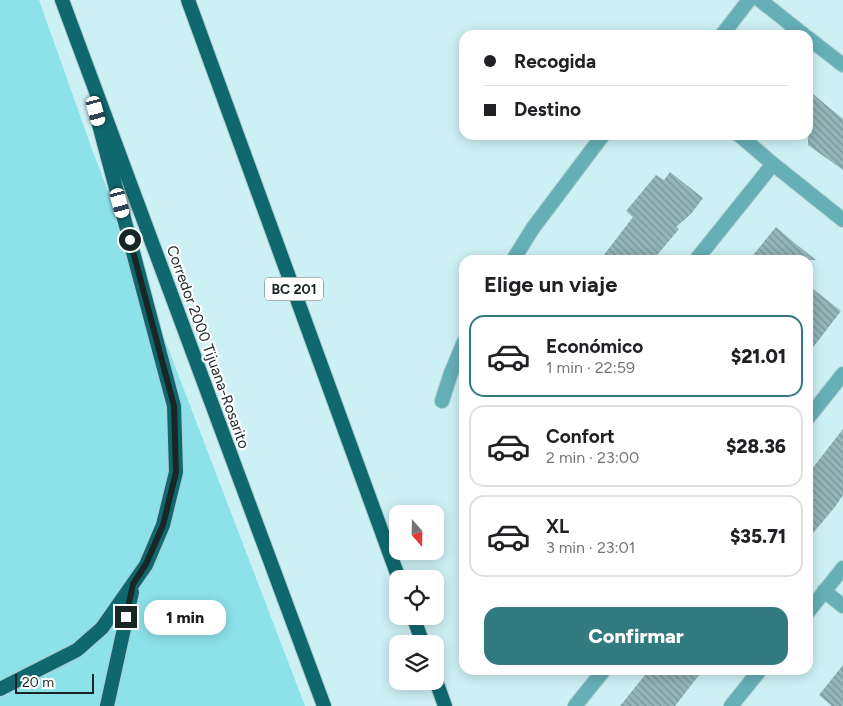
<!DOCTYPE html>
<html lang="es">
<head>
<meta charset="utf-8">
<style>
  :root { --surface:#fff; --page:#f6f6f6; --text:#202124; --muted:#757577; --line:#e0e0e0; --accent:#317a80 }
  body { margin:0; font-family:Figtree,sans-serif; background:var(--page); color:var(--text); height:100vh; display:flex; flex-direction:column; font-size:19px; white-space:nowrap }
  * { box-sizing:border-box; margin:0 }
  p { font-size:16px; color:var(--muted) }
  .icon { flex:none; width:28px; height:28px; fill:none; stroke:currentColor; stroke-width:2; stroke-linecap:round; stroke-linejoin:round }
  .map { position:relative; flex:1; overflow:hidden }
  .side { position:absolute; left:459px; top:255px; width:354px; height:420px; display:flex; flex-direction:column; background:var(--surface); border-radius:15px; box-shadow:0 2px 12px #0003 }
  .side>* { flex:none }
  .top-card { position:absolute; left:459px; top:30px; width:354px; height:110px; border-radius:15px; box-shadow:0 2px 12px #0003; display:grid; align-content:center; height:110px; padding:0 25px; background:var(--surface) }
  .needle { width:32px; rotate:160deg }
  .buttons { position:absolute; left:389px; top:505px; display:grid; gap:10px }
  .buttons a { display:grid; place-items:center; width:55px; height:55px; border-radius:10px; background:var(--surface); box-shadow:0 2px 12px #0003; font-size:25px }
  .scale { position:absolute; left:15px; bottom:12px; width:79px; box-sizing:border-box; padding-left:5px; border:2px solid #192627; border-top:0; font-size:14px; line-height:18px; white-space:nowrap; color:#192627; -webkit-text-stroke:4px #fff; paint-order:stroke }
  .end { position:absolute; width:22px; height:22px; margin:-11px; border:6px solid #192627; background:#fff; box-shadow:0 0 0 2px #fff }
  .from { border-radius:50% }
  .bubble { position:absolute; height:35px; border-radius:15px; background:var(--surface); box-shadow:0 2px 12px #0003; font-size:16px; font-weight:800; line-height:35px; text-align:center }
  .car { position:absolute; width:15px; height:30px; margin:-15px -8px; border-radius:6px; box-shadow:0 0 4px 1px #0007; background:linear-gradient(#fff 24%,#345 0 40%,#fff 0 76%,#345 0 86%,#fff 0) }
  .top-card b { display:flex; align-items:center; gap:18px; height:48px; font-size:19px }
  .top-card b+b { border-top:1px solid var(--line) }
  .top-card i { width:12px; height:12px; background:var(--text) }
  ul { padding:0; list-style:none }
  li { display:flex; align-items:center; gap:15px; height:82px; margin:0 10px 8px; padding:0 15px; border:2px solid var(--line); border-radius:15px }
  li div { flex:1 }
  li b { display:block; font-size:19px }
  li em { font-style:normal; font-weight:800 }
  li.current { border-color:var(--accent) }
  li>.icon { width:45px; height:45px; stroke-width:1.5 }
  h2 { padding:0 25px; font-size:22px; line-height:60px }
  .primary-button { display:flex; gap:10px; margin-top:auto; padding:10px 25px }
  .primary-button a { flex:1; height:58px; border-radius:15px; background:var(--accent); color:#fff; font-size:20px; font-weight:800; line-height:58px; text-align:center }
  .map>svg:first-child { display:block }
  .green { fill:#8de1e9 }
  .building { fill:url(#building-back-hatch) }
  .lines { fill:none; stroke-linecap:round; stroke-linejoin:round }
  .minor-casing { stroke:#adcccf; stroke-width:16 }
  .trunk-casing { stroke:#adcccf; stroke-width:16 }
  .minor { stroke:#65afb6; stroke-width:14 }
  .trunk { stroke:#10686f; stroke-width:14 }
  .route { stroke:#192627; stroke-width:6 }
  .labels { text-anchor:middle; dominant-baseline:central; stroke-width:4.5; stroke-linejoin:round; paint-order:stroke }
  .shield { fill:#fff; stroke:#5e6768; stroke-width:1 }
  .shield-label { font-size:14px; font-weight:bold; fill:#192627 }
  .street-label { font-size:15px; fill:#192627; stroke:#fff }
</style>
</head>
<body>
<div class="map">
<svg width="843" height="706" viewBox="0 0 843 706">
  <defs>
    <pattern id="building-back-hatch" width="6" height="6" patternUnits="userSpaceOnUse" patternTransform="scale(1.25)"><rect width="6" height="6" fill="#94b6b9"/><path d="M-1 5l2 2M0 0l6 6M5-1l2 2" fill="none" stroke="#789496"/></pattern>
  </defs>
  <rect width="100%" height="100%" fill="#cdf0f4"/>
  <path class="green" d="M0 0H39L93 152 305 706H0Z"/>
  <path class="building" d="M808 90 843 119V170L808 145Z
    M670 172 703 198 691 214 676 227 679 229 653 260H600L633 217 626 211 656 175 664 180Z
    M776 227 791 240 816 260H749Z
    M808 285 841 311 808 354Z
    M843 429V495L835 507 808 539V505L814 498 808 492V474Z
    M843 665V706H832L819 695Z
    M649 670H703L675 706H620Z"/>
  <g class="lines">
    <g class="minor-casing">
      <path id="minor" d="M760 0 804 35
        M722 35 749 0
        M808 38 843 65
        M739 135 773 164 843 220
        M513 260 533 228 603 135
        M696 260 773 164
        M442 401 451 373 464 342
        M808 418 843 374
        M824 591 843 606
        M808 612 843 568
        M575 706 604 670
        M731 706 760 670"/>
    </g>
    <g class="trunk-casing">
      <path id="trunk" d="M62 0 324 706
        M188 0 399 579
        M413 616 423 644
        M435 678 445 706
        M0 689 77 650 102 628 146 565 163 525 176 472 174 406 97 117
        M107 706 132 592"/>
    </g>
    <use href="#minor" class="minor"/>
    <use href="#trunk" class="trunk"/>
  </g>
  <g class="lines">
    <path class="route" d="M126 617 133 584 146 564 163 525 176 472 174 406 130 240"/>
  </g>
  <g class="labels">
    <rect class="shield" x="265" y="277.5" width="58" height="23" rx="4"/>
    <g class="shield-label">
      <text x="294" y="289">BC 201</text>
    </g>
    <g class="street-label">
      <text transform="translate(208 347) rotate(70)">Corredor 2000 Tijuana-Rosarito</text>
    </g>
  </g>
</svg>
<div class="buttons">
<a><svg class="needle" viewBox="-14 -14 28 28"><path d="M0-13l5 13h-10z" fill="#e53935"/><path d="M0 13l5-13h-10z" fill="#757577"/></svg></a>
<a><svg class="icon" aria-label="locate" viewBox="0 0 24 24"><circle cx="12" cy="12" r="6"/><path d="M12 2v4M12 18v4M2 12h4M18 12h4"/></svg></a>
<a><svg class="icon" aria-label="layers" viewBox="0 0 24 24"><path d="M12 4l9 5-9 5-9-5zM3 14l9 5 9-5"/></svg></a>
</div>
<div class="scale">20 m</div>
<i class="end from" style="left:130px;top:240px"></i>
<i class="end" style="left:126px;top:617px"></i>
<div class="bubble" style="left:144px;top:600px;width:82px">1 min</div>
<i class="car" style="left:96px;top:111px;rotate:165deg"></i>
<i class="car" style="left:120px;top:203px;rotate:165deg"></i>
<div class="top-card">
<b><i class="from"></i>Recogida</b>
<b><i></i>Destino</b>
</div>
<section class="side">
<h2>Elige un viaje</h2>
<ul>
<li class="current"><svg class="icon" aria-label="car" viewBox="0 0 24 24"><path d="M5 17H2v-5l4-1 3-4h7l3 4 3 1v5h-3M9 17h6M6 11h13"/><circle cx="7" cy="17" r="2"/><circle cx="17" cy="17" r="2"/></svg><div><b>Económico</b><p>1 min · 22:59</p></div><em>$21.01</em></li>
<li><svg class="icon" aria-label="car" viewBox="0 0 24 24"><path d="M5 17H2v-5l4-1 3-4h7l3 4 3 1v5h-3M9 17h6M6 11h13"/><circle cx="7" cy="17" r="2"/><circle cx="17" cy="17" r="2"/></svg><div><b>Confort</b><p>2 min · 23:00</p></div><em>$28.36</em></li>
<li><svg class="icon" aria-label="car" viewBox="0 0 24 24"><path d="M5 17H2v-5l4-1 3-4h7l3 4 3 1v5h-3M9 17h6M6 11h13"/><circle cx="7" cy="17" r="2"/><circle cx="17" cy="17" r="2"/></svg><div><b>XL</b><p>3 min · 23:01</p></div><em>$35.71</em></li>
</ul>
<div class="primary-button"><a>Confirmar</a></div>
</section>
</div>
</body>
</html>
